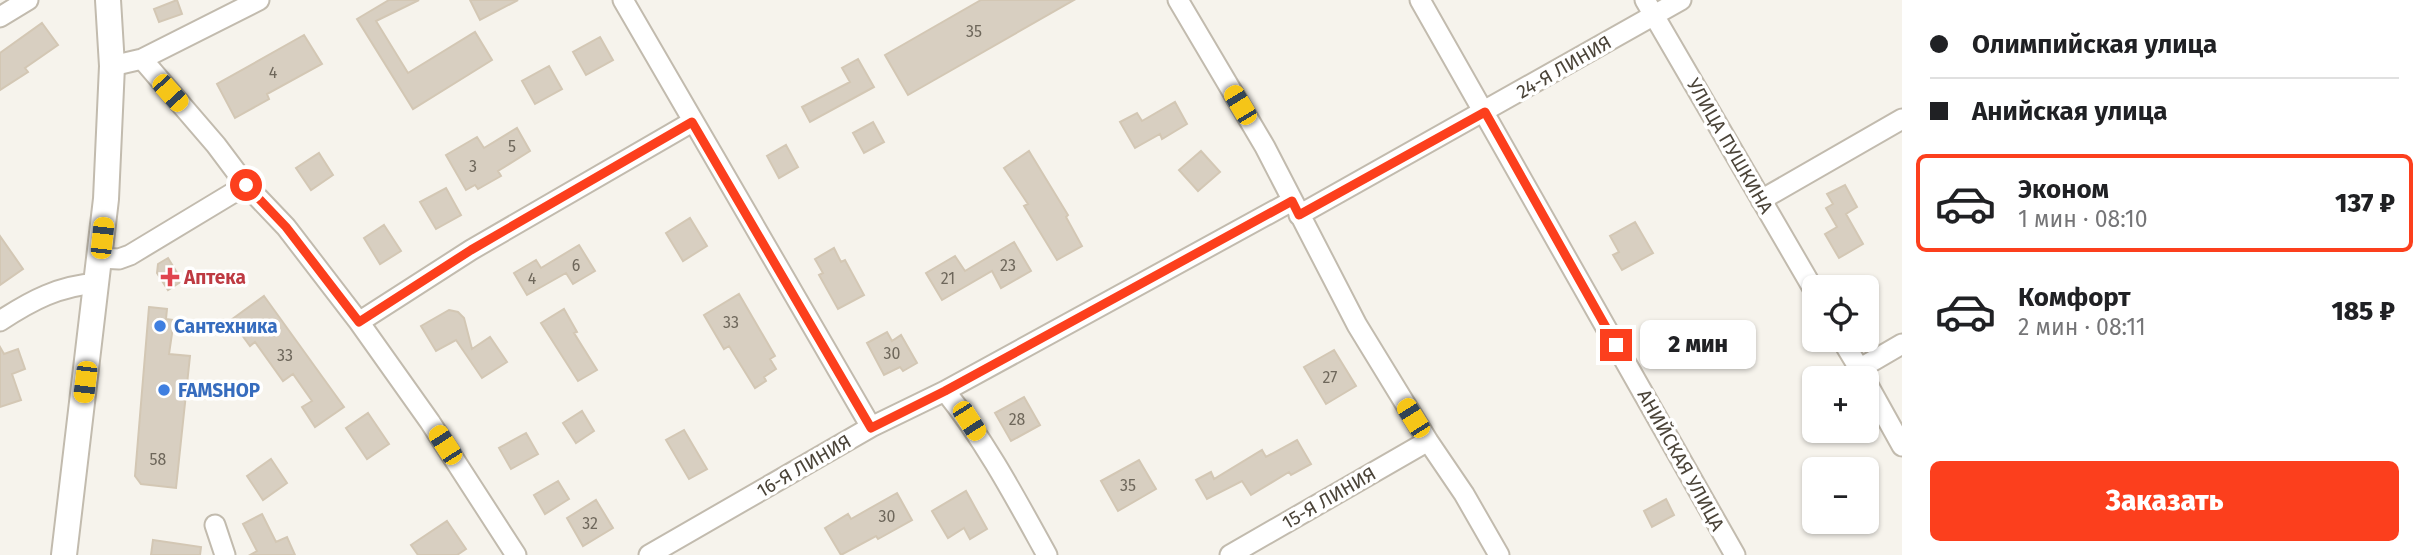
<!DOCTYPE html>
<html lang="ru">
<head>
<meta charset="utf-8">
<style>
  :root { --surface:#fff; --page:#f2f2f2; --text:#202124; --muted:#757577; --line:#e0e0e0; --accent:#fc3f1d }
  body { margin:0; font-family:"Fira Sans",sans-serif; background:var(--page); color:var(--text); height:100vh; display:flex; flex-direction:column; font-size:26px; white-space:nowrap }
  * { box-sizing:border-box; margin:0 }
  p { font-size:23px; color:var(--muted) }
  .icon { flex:none; width:38px; height:38px; fill:none; stroke:currentColor; stroke-width:2; stroke-linecap:round; stroke-linejoin:round }
  .map { position:relative; flex:1; overflow:hidden }
  .details { display:flex; flex-direction:column; background:var(--surface); width:525px }
  .details>* { flex:none }
  .banner { display:grid; align-content:center; height:154px; padding:0 28px; background:var(--surface) }
  .tools { position:absolute; left:1802px; top:275px; display:grid; gap:14px }
  .tools a { display:grid; place-items:center; width:77px; height:77px; border-radius:10px; background:var(--surface); box-shadow:0 2px 5px #0004; font-size:35px }
  .end { position:absolute; width:32px; height:32px; margin:-16px; border:9px solid #fc3f1d; background:#fff; box-shadow:0 0 0 4px #fff }
  .from { border-radius:50% }
  .bubble { position:absolute; height:49px; border-radius:10px; background:var(--surface); box-shadow:0 2px 5px #0004; font-size:23px; font-weight:800; line-height:49px; text-align:center }
  .car { position:absolute; width:21px; height:42px; margin:-21px -10px; border-radius:9px; box-shadow:0 0 5px 2px #0007; background:linear-gradient(#f5c518 24%,#345 0 40%,#f5c518 0 76%,#345 0 86%,#f5c518 0) }
  .banner b { display:flex; align-items:center; gap:24px; height:66px; font-size:26px }
  .banner b+b { border-top:2px solid var(--line) }
  .banner i { width:18px; height:18px; background:var(--text) }
  ul { padding:0; list-style:none }
  li { display:flex; align-items:center; gap:21px; height:98px; margin:0 14px 10px; padding:0 14px; border:4px solid transparent; border-radius:10px }
  li div { flex:1 }
  li b { display:block; font-size:26px }
  li em { font-style:normal; font-weight:800 }
  li.current { border-color:var(--accent) }
  li>.icon { width:63px; height:63px; stroke-width:1.5 }
  .button { display:flex; gap:14px; margin-top:auto; padding:14px 28px }
  .button a { flex:1; height:80px; border-radius:10px; background:var(--accent); color:#fff; font-size:28px; font-weight:800; line-height:80px; text-align:center }
  main { display:flex; flex:1; min-height:0 }
  .map>svg:first-child { display:block }
  .building { fill:#d8cfc1; stroke:#d3c7b4; stroke-width:2 }
  .lines { fill:none; stroke-linecap:round; stroke-linejoin:round }
  .minor-casing { stroke:#c2bbae; stroke-width:23 }
  .tertiary-casing { stroke:#c2bbae; stroke-width:28 }
  .minor { stroke:#fff; stroke-width:19 }
  .tertiary { stroke:#fff; stroke-width:24 }
  .route { stroke:#fc3f1d; stroke-width:9 }
  .health-dot { fill:#e0444e; stroke:#fff; stroke-width:2.5 }
  .shop-dot { fill:#3f7fe0; stroke:#fff; stroke-width:2.5 }
  .labels { text-anchor:middle; dominant-baseline:central; stroke-width:7; stroke-linejoin:round; paint-order:stroke }
  .number-label { font-size:16px; fill:#6e675b }
  .street-label { font-size:19px; fill:#4b4439; stroke:#fff }
  .health-label { font-size:19px; font-weight:bold; fill:#be3a42; stroke:#fff; text-anchor:start }
  .shop-label { font-size:19px; font-weight:bold; fill:#366cbe; stroke:#fff; text-anchor:start }
</style>
</head>
<body>
<main>
<div class="map">
<svg width="1902" height="555" viewBox="0 0 1902 555">
  <rect width="100%" height="100%" fill="#f6f3ec"/>
  <path class="building" d="M177 0 182 14 159 22 154 9Z
    M389 0H419L376 21 408 73 475 32 492 60 413 109 357 19Z
    M470 0H518L480 20Z
    M981 0H1074L908 95 885 55Z
    M42 23 58 45 25 68 28 72 0 90V53Z
    M304 35 322 64 267 94 269 99 235 118 217 84Z
    M600 37 613 60 586 75 573 52Z
    M858 59 874 87 810 122 802 107 850 82 842 68Z
    M549 66 562 89 535 104 522 81Z
    M1175 102 1187 124 1162 139 1160 134 1135 148 1120 122 1137 113 1142 121Z
    M873 122 884 142 864 153 853 133Z
    M517 128 530 151 498 171 501 176 478 189 475 185 466 190 446 155 477 137 484 148Z
    M786 145 798 167 779 178 767 156Z
    M1029 151 1068 215 1066 217 1082 246 1057 260 1024 206 1028 204 1004 168Z
    M1201 151 1220 172 1198 191 1179 170Z
    M319 153 333 175 311 190 296 168Z
    M1845 185 1857 207 1846 214 1863 244 1839 258 1825 234 1837 227 1826 208 1833 204 1827 194Z
    M446 188 461 215 436 229 420 202Z
    M690 218 707 246 683 261 666 233Z
    M1635 222 1653 253 1622 270 1613 255 1619 252 1610 236Z
    M384 225 401 251 380 264 364 238Z
    M0 236 23 269 0 285Z
    M1014 242 1031 271 1001 288 992 271 942 300 926 273 955 256 965 271Z
    M579 245 595 271 573 284 566 273 527 295 514 273 536 260 541 268Z
    M834 248 841 262 845 260 864 295 838 309 819 275 823 273 815 259Z
    M168 258 182 281 168 290 157 273 158 264Z
    M739 294 775 356 770 359 776 369 764 377 766 381 755 388 729 346 724 349 704 315Z
    M264 296 344 407 315 427 302 407 312 401 293 374 283 381 255 342 250 346 231 320Z
    M149 307 167 309 166 319 174 320 169 354 190 356 176 488 141 484 135 476Z
    M564 309 577 332 574 333 597 370 578 381 541 323Z
    M449 310 458 312 464 318 472 349 490 337 507 362 482 378 456 340 436 351 421 326Z
    M887 332 892 341 901 335 917 363 903 371 900 367 884 375 867 343Z
    M0 347 4 354 18 349 25 369 12 374 21 400 0 407Z
    M1334 350 1356 386 1326 404 1304 367Z
    M1024 397 1040 425 1011 441 995 413Z
    M582 411 594 431 576 443 563 423Z
    M368 413 389 444 367 459 346 428Z
    M684 430 707 469 689 479 666 440Z
    M526 433 538 454 511 469 499 448Z
    M1297 440 1311 464 1291 475 1289 472 1251 495 1242 481 1207 499 1196 480 1211 472 1214 479 1262 450 1266 457Z
    M271 459 287 483 263 500 247 476Z
    M1139 460 1156 489 1118 511 1101 481Z
    M558 481 569 499 545 514 534 495Z
    M966 491 987 529 970 539 964 528 948 538 932 511Z
    M897 493 912 520 878 539 876 536 841 555 825 528 848 514 851 519Z
    M1666 499 1674 515 1652 527 1644 511Z
    M596 500 613 528 583 546 567 518Z
    M262 514 276 542 287 537 295 555H250L257 551 243 524Z
    M447 521 466 549 457 555H418L411 545Z
    M153 540 201 547 200 555H151Z"/>
  <g class="lines">
    <g class="minor-casing">
      <path id="minor" d="M623 0 871 427
        M1178 0 1265 147 1357 325 1428 441 1464 494 1499 555
        M1420 0 1735 555
        M1645 0 1815 292
        M0 17 28 0
        M142 59 216 145 246 185 286 227 359 322 430 422 516 555
        M112 66 142 59 259 0
        M1761 200 1902 119
        M1299 215 1681 0
        M100 258 119 259 130 255 246 185
        M0 321C32 300 59 286 97 283
        M359 322 471 250 692 122
        M1842 340 1865 378
        M1859 369 1902 344
        M1867 383 1902 446
        M945 391C986 442 1016 499 1047 555
        M215 525 225 555
        M649 555 871 427 945 391 1292 201
        M1230 555 1428 441"/>
    </g>
    <g class="tertiary-casing">
      <path id="tertiary" d="M64 555 106 199 112 66 108 0"/>
    </g>
    <use href="#minor" class="minor"/>
    <use href="#tertiary" class="tertiary"/>
  </g>
  <g class="lines">
    <path class="route" d="M246 185 286 227 359 322 471 250 692 122 871 428 945 391 1292 201 1299 215 1485 112 1616 345"/>
  </g>
  <path class="health-dot" d="M166.5 266.5h7v7h7v7h-7v7h-7v-7h-7v-7h7z"/>
  <g class="shop-dot">
    <circle cx="160" cy="326" r="7"/>
    <circle cx="164" cy="390" r="7"/>
  </g>
  <g class="labels">
    <g class="number-label">
      <text x="974" y="31">35</text>
      <text x="273" y="72">4</text>
      <text x="512" y="146">5</text>
      <text x="473" y="166">3</text>
      <text x="576" y="265">6</text>
      <text x="1008" y="265">23</text>
      <text x="532" y="278">4</text>
      <text x="948" y="278">21</text>
      <text x="731" y="322">33</text>
      <text x="892" y="353">30</text>
      <text x="285" y="355">33</text>
      <text x="1330" y="377">27</text>
      <text x="1017" y="419">28</text>
      <text x="158" y="459">58</text>
      <text x="1128" y="485">35</text>
      <text x="887" y="516">30</text>
      <text x="590" y="523">32</text>
    </g>
    <g class="street-label">
      <text transform="translate(1564 67) rotate(-30)">24-Я ЛИНИЯ</text>
      <text transform="translate(1730 146) rotate(60)">УЛИЦА ПУШКИНА</text>
      <text transform="translate(1681 460) rotate(61)">АНИЙСКАЯ УЛИЦА</text>
      <text transform="translate(804 466) rotate(-30)">16-Я ЛИНИЯ</text>
      <text transform="translate(1329 498) rotate(-30)">15-Я ЛИНИЯ</text>
    </g>
    <g class="health-label">
      <text x="184" y="277">Аптека</text>
    </g>
    <g class="shop-label">
      <text x="174" y="326">Сантехника</text>
      <text x="178" y="390">FAMSHOP</text>
    </g>
  </g>
</svg>
<div class="tools">
<a><svg class="icon" aria-label="locate" viewBox="0 0 24 24"><circle cx="12" cy="12" r="6"/><path d="M12 2v4M12 18v4M2 12h4M18 12h4"/></svg></a>
<a>+</a>
<a>−</a>
</div>
<i class="end from" style="left:246px;top:185px"></i>
<i class="end" style="left:1616px;top:345px"></i>
<div class="bubble" style="left:1640px;top:320px;width:116px">2 мин</div>
<i class="car" style="left:170px;top:93px;rotate:138deg"></i>
<i class="car" style="left:1240px;top:105px;rotate:329deg"></i>
<i class="car" style="left:102px;top:238px;rotate:6deg"></i>
<i class="car" style="left:85px;top:382px;rotate:187deg"></i>
<i class="car" style="left:1413px;top:418px;rotate:328deg"></i>
<i class="car" style="left:969px;top:421px;rotate:147deg"></i>
<i class="car" style="left:445px;top:445px;rotate:327deg"></i>
</div>
<section class="details">
<div class="banner">
<b><i class="from"></i>Олимпийская улица</b>
<b><i></i>Анийская улица</b>
</div>
<ul>
<li class="current"><svg class="icon" aria-label="car" viewBox="0 0 24 24"><path d="M5 17H2v-5l4-1 3-4h7l3 4 3 1v5h-3M9 17h6M6 11h13"/><circle cx="7" cy="17" r="2"/><circle cx="17" cy="17" r="2"/></svg><div><b>Эконом</b><p>1 мин · 08:10</p></div><em>137 ₽</em></li>
<li><svg class="icon" aria-label="car" viewBox="0 0 24 24"><path d="M5 17H2v-5l4-1 3-4h7l3 4 3 1v5h-3M9 17h6M6 11h13"/><circle cx="7" cy="17" r="2"/><circle cx="17" cy="17" r="2"/></svg><div><b>Комфорт</b><p>2 мин · 08:11</p></div><em>185 ₽</em></li>
</ul>
<div class="button"><a>Заказать</a></div>
</section>
</main>
</body>
</html>
